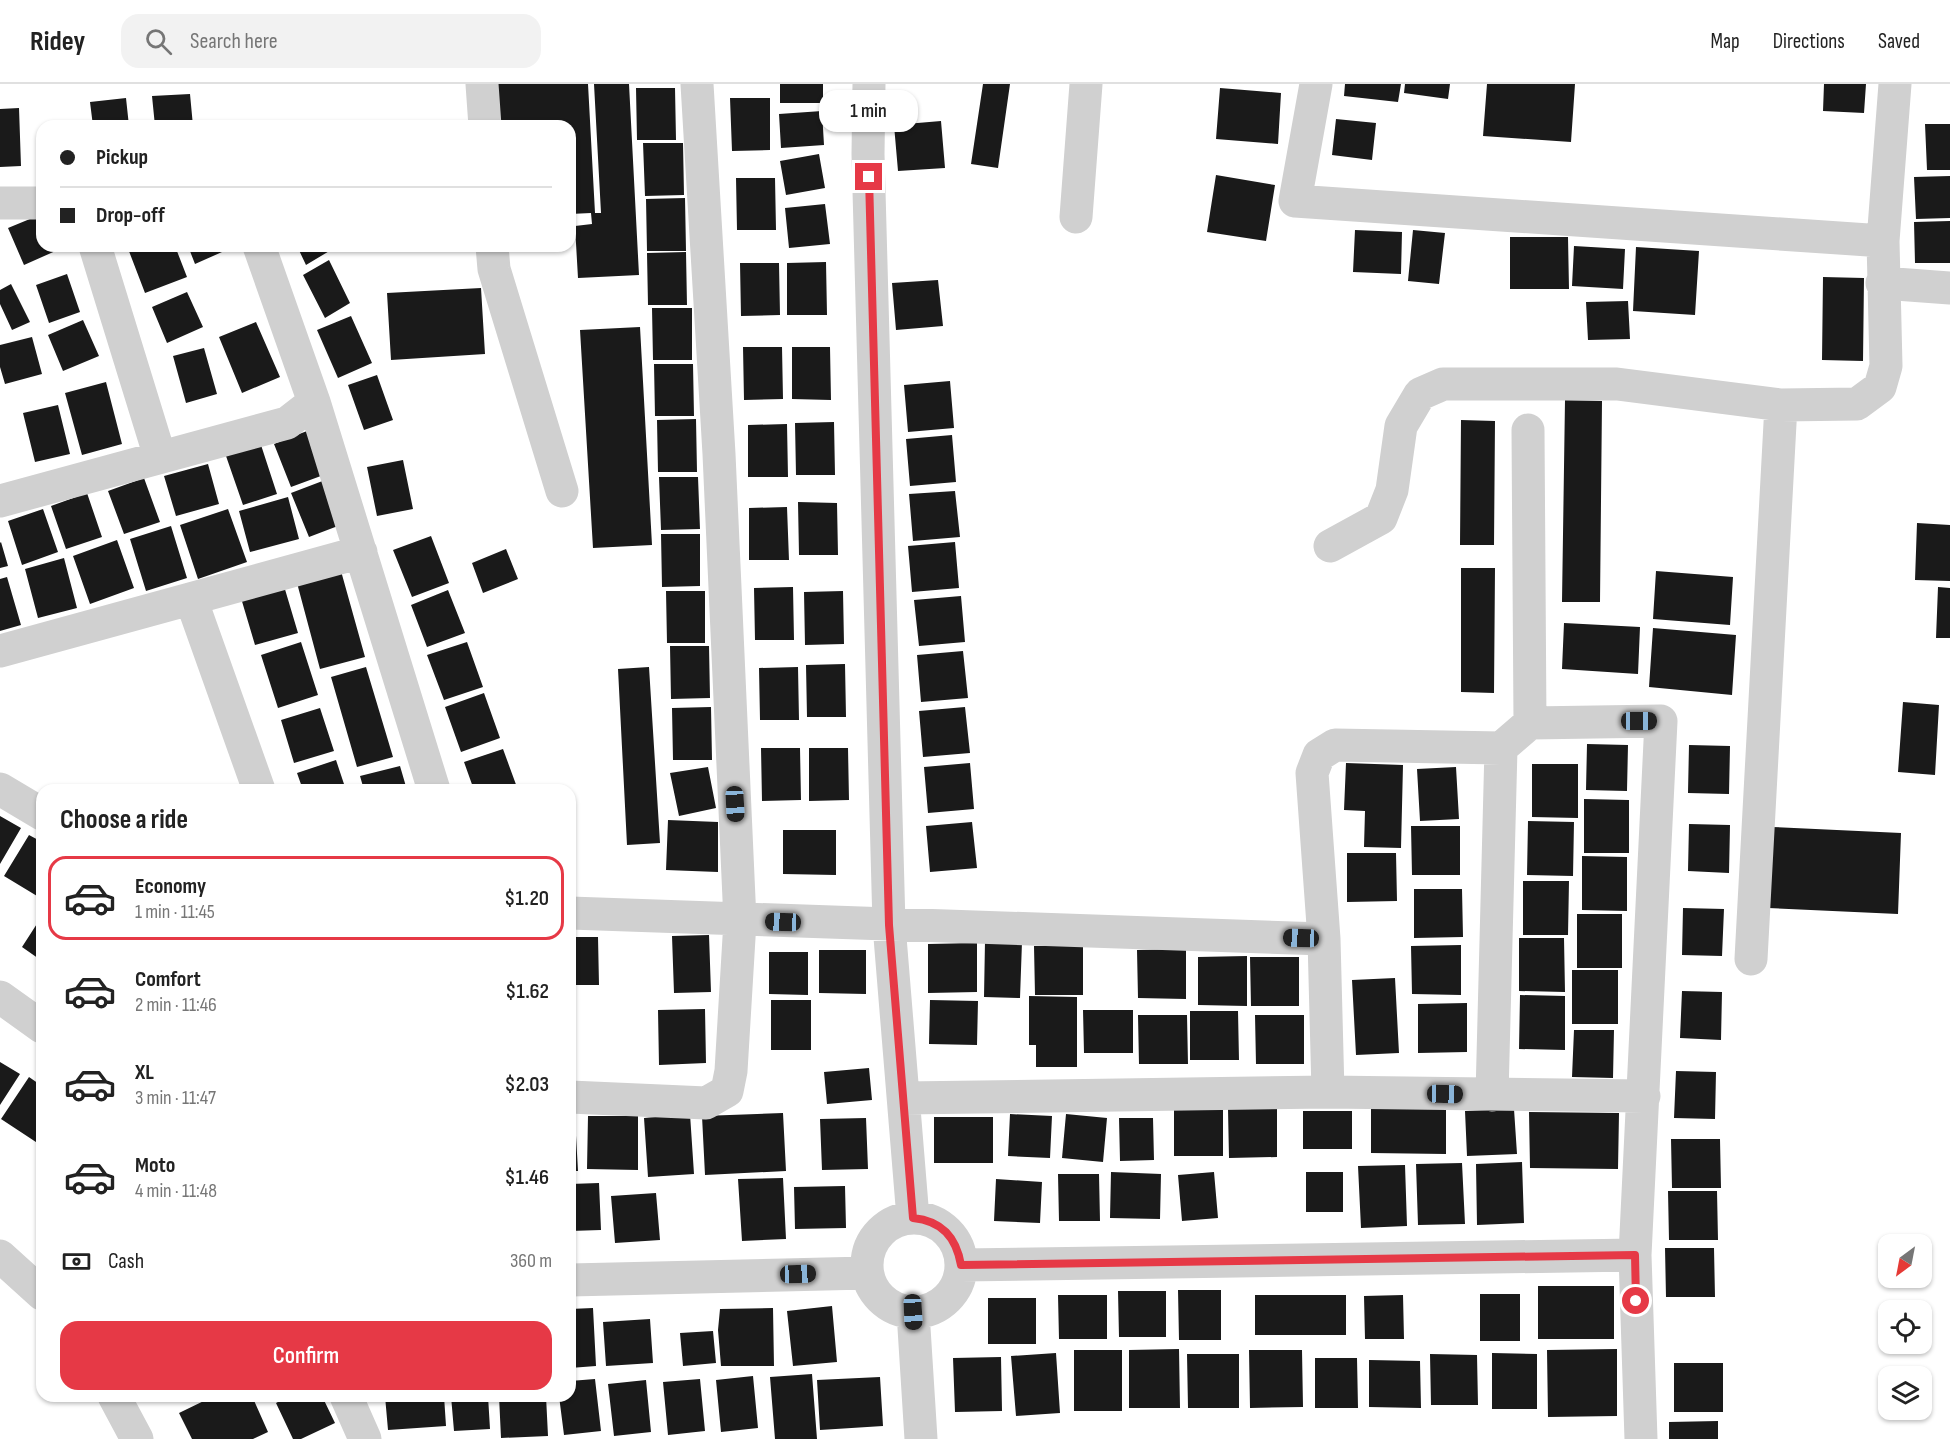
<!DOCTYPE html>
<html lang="en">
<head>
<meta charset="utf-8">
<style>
  :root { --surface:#fff; --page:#f2f2f2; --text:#222; --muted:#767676; --line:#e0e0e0; --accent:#e63946 }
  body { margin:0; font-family:"Sofia Sans Condensed",sans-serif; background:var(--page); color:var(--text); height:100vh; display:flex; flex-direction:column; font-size:22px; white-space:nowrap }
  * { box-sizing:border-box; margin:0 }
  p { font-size:20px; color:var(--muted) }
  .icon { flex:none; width:33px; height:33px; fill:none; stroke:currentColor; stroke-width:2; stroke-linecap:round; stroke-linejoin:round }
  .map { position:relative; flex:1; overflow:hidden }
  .side { position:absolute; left:36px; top:700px; width:540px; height:618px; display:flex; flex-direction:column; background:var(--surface); border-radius:18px; box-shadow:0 2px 4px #0004 }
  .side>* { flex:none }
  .guide { position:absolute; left:36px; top:36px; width:540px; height:132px; border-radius:18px; box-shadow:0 2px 4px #0004; display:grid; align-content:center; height:132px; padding:0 24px; background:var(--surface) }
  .needle { width:39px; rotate:212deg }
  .buttons { position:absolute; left:1878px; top:1150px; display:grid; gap:12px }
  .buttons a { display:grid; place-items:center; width:54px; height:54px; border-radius:12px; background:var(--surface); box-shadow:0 2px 4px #0004; font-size:30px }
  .end { position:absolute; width:27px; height:27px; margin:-14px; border:8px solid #e63946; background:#fff; box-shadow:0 0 0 3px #fff }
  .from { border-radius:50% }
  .bubble { position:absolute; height:42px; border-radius:18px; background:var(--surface); box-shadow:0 2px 4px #0004; font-size:20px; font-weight:600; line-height:42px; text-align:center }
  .car { position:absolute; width:18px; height:36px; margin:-18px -9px; border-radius:8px; box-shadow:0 0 4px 2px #0007; background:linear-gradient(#222 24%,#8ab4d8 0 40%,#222 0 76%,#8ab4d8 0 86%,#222 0) }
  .guide b { display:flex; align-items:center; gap:21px; height:57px; font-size:22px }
  .guide b+b { border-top:2px solid var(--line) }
  .guide i { width:15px; height:15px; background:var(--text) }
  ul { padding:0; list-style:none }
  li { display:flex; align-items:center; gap:18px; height:84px; margin:0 12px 9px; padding:0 12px; border:3px solid transparent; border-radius:18px }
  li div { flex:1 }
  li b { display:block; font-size:22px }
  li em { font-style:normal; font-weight:600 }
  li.selected { border-color:var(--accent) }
  li>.icon { width:54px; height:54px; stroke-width:1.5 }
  h2 { padding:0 24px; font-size:27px; line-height:72px }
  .pay { display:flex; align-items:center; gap:15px; height:66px; padding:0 24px; font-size:22px }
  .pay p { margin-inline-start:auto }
  .button { display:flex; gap:12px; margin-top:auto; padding:12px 24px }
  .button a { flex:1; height:69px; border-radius:18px; background:var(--accent); color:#fff; font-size:24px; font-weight:600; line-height:69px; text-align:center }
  header { display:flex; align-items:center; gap:36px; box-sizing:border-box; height:84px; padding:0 30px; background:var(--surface); border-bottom:2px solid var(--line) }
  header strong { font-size:28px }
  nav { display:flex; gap:33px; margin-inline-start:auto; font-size:21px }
  .search { width:420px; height:54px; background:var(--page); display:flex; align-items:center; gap:15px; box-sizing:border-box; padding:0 21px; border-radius:18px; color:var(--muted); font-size:22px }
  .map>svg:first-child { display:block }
  .building { fill:#1a1a1a }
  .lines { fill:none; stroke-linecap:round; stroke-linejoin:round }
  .minor { stroke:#d0d0d0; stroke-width:33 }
  .route { stroke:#e63946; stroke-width:8 }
</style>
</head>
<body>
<header>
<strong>Ridey</strong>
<div class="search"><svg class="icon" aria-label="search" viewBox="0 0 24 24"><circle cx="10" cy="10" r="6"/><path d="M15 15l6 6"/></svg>Search here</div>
<nav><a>Map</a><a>Directions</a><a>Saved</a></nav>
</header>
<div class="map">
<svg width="1950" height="1355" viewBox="0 0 1950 1355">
  <rect width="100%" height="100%" fill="#fff"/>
  <path class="building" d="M494 0H588L595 129H601L594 0H629L639 191 578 194 575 142 592 140 591 129 570 130V42H496Z
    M780 0H823V19H780Z
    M983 0H1010L998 84 971 80Z
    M1345 0H1401L1398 18 1344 12Z
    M1405 0H1450L1448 15 1404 9Z
    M1487 0H1575L1571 58 1483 52Z
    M1824 0H1866L1864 29 1823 27Z
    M636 4H675L676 56H637Z
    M1220 4 1281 9 1278 60 1216 55Z
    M190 10 193 42H155L152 12Z
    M126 14 129 42H93L90 18Z
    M730 14H770V66L732 67Z
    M19 24 21 82 0 83V25Z
    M822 27 824 61 781 64 779 30Z
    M1336 35 1376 39 1372 76 1332 71Z
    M941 37 945 84 898 87 894 41Z
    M1925 40H1950V86H1927Z
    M643 59H683L684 111 645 112Z
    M819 70 825 104 786 111 780 77Z
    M1216 91 1275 101 1266 157 1207 148Z
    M1950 92V134L1916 135 1914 93Z
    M736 94H775L776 146H737Z
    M685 114 686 167H647L646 115Z
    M825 120 830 160 789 164 785 124Z
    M42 130V162H59L60 165 24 181 8 144Z
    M1950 137V179H1915L1914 138Z
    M1355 146 1402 148 1401 190 1353 188Z
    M1413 146 1445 149 1439 200 1408 197Z
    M1510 153H1568L1569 205H1510Z
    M127 162H175L187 193 145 209Z
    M188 162H230L231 164 195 180Z
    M297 162H329L331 166 306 181Z
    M1574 162 1625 165 1623 205 1572 202Z
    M1636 163 1699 167 1695 231 1633 227Z
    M686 168 687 221H648L647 169Z
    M329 176 350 219 325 234 303 191Z
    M826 178 827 231H787V179Z
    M740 179H779L780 231 741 232Z
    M67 190 80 228 49 239 36 201Z
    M1823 193 1864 194 1863 277 1822 276Z
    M938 196 943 242 896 246 892 199Z
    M11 200 30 238 12 246 0 220V206Z
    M481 204 485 270 391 276 387 209Z
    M187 208 203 243 167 259 152 223Z
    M1628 217 1630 255 1588 256 1586 218Z
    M652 224H692V276H653Z
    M351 232 372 279 338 294 317 246Z
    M83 236 99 272 63 287 48 251Z
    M256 238 280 293 242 309 219 253Z
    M640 243 652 461 593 464 580 246Z
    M32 253 42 290 5 300 0 283V261Z
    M743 263H782L783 315 744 316Z
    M792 263H830L831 316 792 315Z
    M204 264 217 310 186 319 173 272Z
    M654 280H693L694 332H655Z
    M377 291 393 336 364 346 348 301Z
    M950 297 954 344 908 348 904 301Z
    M106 298 122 360 82 371 65 309Z
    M1565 316 1602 317 1600 518H1562Z
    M58 321 70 370 35 378 23 329Z
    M696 335 697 388H658L657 336Z
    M1461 336 1495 337 1494 461H1460Z
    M834 338 835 391H796L795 339Z
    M787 340 788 393H748V341Z
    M312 345 329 389 291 403 274 360Z
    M952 351 956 398 910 402 906 355Z
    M261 361 277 410 243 421 226 372Z
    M403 376 413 425 377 432 367 383Z
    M208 380 219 420 176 432 164 392Z
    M333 393 351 437 309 453 291 409Z
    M659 393H698L700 445 661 446Z
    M144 394 160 438 124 450 108 407Z
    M955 407 960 453 913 457 909 410Z
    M87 409 102 453 66 465 51 422Z
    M288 413 299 455 250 468 239 427Z
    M798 418 837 419 838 471H799Z
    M787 423 789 476H749V424Z
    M43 425 58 468 22 481 8 437Z
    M228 425 247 478 198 495 180 441Z
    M1917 439 1950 441V497L1915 496Z
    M171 442 187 494 146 507 130 455Z
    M661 450H700V502L662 503Z
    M431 452 449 499 412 513 393 466Z
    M117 456 134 504 90 520 73 472Z
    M1 458 8 482 0 484V459Z
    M955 458 959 504 912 508 908 462Z
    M506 465 518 495 483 509 472 479Z
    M64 474 77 524 38 534 25 485Z
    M1461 484H1495L1494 609 1461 608Z
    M341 487 365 573 320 585 297 499Z
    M1656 487 1733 493 1730 541 1653 535Z
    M7 493 21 541 0 547V495Z
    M284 502 298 549 255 561 241 514Z
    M793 503 794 556H755L754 504Z
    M1938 503 1950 504V554H1936Z
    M448 506 465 549 427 563 411 521Z
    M666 507H705V559H667Z
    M843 507 844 560 805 561 804 508Z
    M961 512 965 558 919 562 914 516Z
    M1564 539 1640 543 1638 590 1562 585Z
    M1653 544 1736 551 1732 611 1649 603Z
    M301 558 318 611 278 624 261 571Z
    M467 558 483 603 444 616 427 571Z
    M670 562H709L710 614 671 615Z
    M963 567 968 614 921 618 917 571Z
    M845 580 846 633H807L806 581Z
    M366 583 393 673 357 683 331 593Z
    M649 583 660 759 627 761 618 585Z
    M798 583 799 636H760L759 584Z
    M484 609 500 654 461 668 445 623Z
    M1903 618 1939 621 1935 691 1898 688Z
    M711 623 712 676H673L672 624Z
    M965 623 970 669 923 673 919 627Z
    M320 624 334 667 294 679 281 636Z
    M1587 660 1628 661 1627 707 1586 706Z
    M1689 661 1730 662 1729 710 1688 709Z
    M761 664H800L801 716 762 717Z
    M809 664H848L849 716 809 717Z
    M503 665 518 706H474L464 678Z
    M336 676 346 706H303L297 689Z
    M970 679 974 725 928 729 924 683Z
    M1346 679 1403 681 1401 764 1364 763 1365 727 1344 726Z
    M1532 680H1578V734L1532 733Z
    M400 682 407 706H364L360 692Z
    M708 683 716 724 679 732 670 689Z
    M1456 683 1459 735 1420 737 1417 685Z
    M1584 715 1629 716V769H1584Z
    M0 732 21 744 0 780Z
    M668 736 718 738V788L666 786Z
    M1528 737 1574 738 1573 792 1527 791Z
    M972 738 977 784 930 788 926 742Z
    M1689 740 1730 741 1729 789 1688 787Z
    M1411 742H1460V791H1412Z
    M1772 743 1901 749 1898 830 1768 824Z
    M783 746H836V791L783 790Z
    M29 751 42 758V815L4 792Z
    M1347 769H1396L1397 817 1347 818Z
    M1582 772 1627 773V827L1582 826Z
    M1523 797H1569L1568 851H1523Z
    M1414 805H1462L1463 853 1414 854Z
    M1683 824 1724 825 1722 872 1682 871Z
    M1577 830H1622V884H1577Z
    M42 832V877L22 863Z
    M709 851 711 908 674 909 672 852Z
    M570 853H598L599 901H570Z
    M1519 854H1564L1565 908 1519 907Z
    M985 857 1022 858 1020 914 984 913Z
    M977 859V908L928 909V860Z
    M1461 861V911L1412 910 1411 862Z
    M1034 862H1083V911H1035Z
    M1186 865V915L1138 914 1137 866Z
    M819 866H866V910L819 909Z
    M769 868H808V911L769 910Z
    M1247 872V922L1198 921V873Z
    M1250 873H1299V922H1251Z
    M1572 886H1618V940H1572Z
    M1395 894 1399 969 1356 971 1352 896Z
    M1682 907 1722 908 1721 956 1680 954Z
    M1520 911 1565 912V966L1519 965Z
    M1029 912 1077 913V983H1036V961H1029Z
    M771 916H811V966H771Z
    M930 916 978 917 977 961 929 960Z
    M1467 919V968L1418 969V920Z
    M705 925 706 979 659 981 658 926Z
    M1083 926H1133V969H1084Z
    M1190 927H1238L1239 976H1190Z
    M1138 931H1187L1188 980H1139Z
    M1255 931H1304V980H1256Z
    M1574 946H1614L1613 994 1572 993Z
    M0 978 20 990 0 1021Z
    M869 984 872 1016 827 1020 824 988Z
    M1676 987 1716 988 1715 1035 1674 1034Z
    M29 993 42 1002V1062L1 1035Z
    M1174 1023H1223V1072H1174Z
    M1277 1024V1073L1229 1074 1228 1025Z
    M1371 1024H1446V1070L1371 1069Z
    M1514 1025 1517 1070 1467 1072 1465 1027Z
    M1303 1027H1352V1065H1303Z
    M1529 1028 1619 1029 1618 1085 1530 1084Z
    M783 1029 786 1087 705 1091 702 1032Z
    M690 1030 694 1090 648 1093 644 1034Z
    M1010 1030 1052 1032 1050 1074 1008 1072Z
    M1066 1030 1107 1034 1103 1078 1062 1074Z
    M588 1032H638V1086L587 1085Z
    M934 1033H993V1079H934Z
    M570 1034H575L578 1087H570Z
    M866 1034 868 1085 822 1086 820 1035Z
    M1119 1034H1153L1154 1076 1120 1077Z
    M1671 1055H1720L1721 1104H1672Z
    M1522 1078 1524 1139 1477 1141 1476 1080Z
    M1462 1079 1465 1140 1418 1141 1416 1080Z
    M1405 1081 1407 1142 1361 1144 1358 1082Z
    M1111 1088 1161 1090 1160 1135 1110 1134Z
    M1214 1088 1218 1134 1182 1137 1178 1091Z
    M1306 1088H1343V1128H1306Z
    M1058 1090H1099L1100 1137H1059Z
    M783 1094 786 1155 742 1157 738 1095Z
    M996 1095 1042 1098 1040 1139 994 1137Z
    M599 1099 601 1146 570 1147V1100Z
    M845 1102 846 1144 795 1145 794 1103Z
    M1668 1107H1717L1718 1156H1669Z
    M656 1109 660 1156 615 1159 611 1112Z
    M1665 1164H1714L1715 1213H1666Z
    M1538 1202H1614V1255H1538Z
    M1178 1206H1221V1256H1179Z
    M1118 1207H1166V1253H1119Z
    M1480 1210H1520V1257H1480Z
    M1058 1211H1107V1255H1059Z
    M1255 1211H1346V1251H1255Z
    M1403 1211 1404 1255H1365L1364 1212Z
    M988 1214H1036V1260H988Z
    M832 1222 837 1278 793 1282 787 1227Z
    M593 1224 596 1282 570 1284V1225Z
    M773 1224 774 1282H721L718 1246 720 1225Z
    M650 1235 653 1279 606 1282 603 1238Z
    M713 1247 716 1279 683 1282 680 1249Z
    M1179 1265 1180 1324H1129V1266Z
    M1617 1265V1332L1548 1333 1547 1266Z
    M1074 1266H1122V1327H1074Z
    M1249 1266H1302L1303 1323 1250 1324Z
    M1056 1269 1060 1329 1016 1332 1011 1272Z
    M1492 1269 1537 1270V1325H1492Z
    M1187 1270H1239V1324H1188Z
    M1430 1270 1477 1271 1478 1321H1431Z
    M1001 1273 1002 1327 955 1328 953 1274Z
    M1315 1274H1357L1358 1324H1315Z
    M1369 1276 1420 1277 1421 1324 1369 1323Z
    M1674 1279H1723V1328H1674Z
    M812 1290 817 1355H775L770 1293Z
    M753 1292 758 1344 721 1348 716 1296Z
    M880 1293 883 1342 820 1346 817 1296Z
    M595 1295 601 1347 564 1351 559 1312H570V1297Z
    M700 1295 705 1347 668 1351 663 1298Z
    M646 1296 651 1348 614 1352 608 1300Z
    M214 1312H252L268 1348 253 1355H192L179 1329Z
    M289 1312H322L335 1339 301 1355H293L276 1319Z
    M385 1312H444L446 1342 388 1346Z
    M451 1312H488L490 1345 454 1347Z
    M499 1312H546L548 1352 501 1354Z
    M1718 1337V1355H1669V1338Z"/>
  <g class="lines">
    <path class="minor" d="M482 0 485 42
      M869 0 868 70 889 841 913 1134
      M1316 0 1295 117 1883 157
      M0 119H42
      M1076 133 1086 0
      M95 162 160 373
      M259 162 314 318 434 706
      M492 162 494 185 562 407
      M1882 199 1950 204
      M0 417 287 339 314 318
      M1330 462 1381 434 1392 406 1401 342 1420 310 1443 300H1617L1781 321 1857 320 1880 303 1886 282 1883 157 1895 0
      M191 515 259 706
      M0 567 361 468
      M1530 639 1661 637 1635 1171 1641 1355
      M0 705 42 730
      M570 829 1324 855
      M1751 875 1781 321
      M0 913 42 943
      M1328 1008 1324 855 1312 689 1319 671 1335 661 1501 664
      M1492 1011 1501 664 1530 639 1528 346
      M570 1013 706 1019 727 1007 731 987 740 837 719 370 697 0
      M904 1014 1328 1008 1644 1012
      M867 1181a47 47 0 1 1 94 0a47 47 0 1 1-94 0Z
      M0 1172 42 1210
      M961 1181 1635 1171
      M570 1196 867 1189
      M913 1228 921 1355
      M114 1312 137 1355
      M346 1312 365 1355"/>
  </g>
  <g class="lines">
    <path class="route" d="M869 93 889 841 913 1134C942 1137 956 1153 961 1181L1635 1171 1636 1217"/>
  </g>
</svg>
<div class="buttons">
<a><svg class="needle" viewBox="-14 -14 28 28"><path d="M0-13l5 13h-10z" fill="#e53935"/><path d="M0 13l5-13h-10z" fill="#767676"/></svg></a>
<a><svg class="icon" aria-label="locate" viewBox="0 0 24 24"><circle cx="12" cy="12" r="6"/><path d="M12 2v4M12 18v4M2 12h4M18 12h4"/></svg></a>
<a><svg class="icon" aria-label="layers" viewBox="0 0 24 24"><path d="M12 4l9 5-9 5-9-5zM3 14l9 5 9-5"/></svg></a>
</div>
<i class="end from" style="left:1636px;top:1217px"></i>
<i class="end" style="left:869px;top:93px"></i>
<div class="bubble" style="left:819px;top:6px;width:99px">1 min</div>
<i class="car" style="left:1639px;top:637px;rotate:90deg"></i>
<i class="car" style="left:735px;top:720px;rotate:177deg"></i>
<i class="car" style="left:783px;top:838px;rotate:272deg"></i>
<i class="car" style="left:1301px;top:854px;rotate:272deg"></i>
<i class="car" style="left:1445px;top:1010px;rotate:91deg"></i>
<i class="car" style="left:798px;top:1190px;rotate:88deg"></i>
<i class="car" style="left:913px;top:1228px;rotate:177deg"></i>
<div class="guide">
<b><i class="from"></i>Pickup</b>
<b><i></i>Drop-off</b>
</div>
<section class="side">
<h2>Choose a ride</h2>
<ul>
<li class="selected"><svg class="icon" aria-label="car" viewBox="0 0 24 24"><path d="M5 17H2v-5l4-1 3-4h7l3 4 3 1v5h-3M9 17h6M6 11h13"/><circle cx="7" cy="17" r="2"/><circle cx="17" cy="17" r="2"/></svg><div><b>Economy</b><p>1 min · 11:45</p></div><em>$1.20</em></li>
<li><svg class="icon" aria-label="car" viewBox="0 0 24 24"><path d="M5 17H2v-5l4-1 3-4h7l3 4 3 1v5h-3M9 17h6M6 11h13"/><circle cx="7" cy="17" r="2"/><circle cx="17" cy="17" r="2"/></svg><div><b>Comfort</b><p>2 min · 11:46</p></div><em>$1.62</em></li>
<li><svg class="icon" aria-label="car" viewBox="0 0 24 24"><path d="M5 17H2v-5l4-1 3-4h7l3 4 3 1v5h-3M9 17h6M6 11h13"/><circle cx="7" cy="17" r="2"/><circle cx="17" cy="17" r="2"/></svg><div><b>XL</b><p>3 min · 11:47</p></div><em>$2.03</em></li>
<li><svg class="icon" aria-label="car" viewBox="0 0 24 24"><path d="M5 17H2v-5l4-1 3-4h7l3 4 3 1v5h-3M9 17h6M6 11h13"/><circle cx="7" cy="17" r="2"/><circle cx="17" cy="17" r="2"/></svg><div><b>Moto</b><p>4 min · 11:48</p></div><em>$1.46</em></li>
</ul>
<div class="pay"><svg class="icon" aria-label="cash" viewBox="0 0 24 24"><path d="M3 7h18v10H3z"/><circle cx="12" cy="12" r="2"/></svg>Cash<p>360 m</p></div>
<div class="button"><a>Confirm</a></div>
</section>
</div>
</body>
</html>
